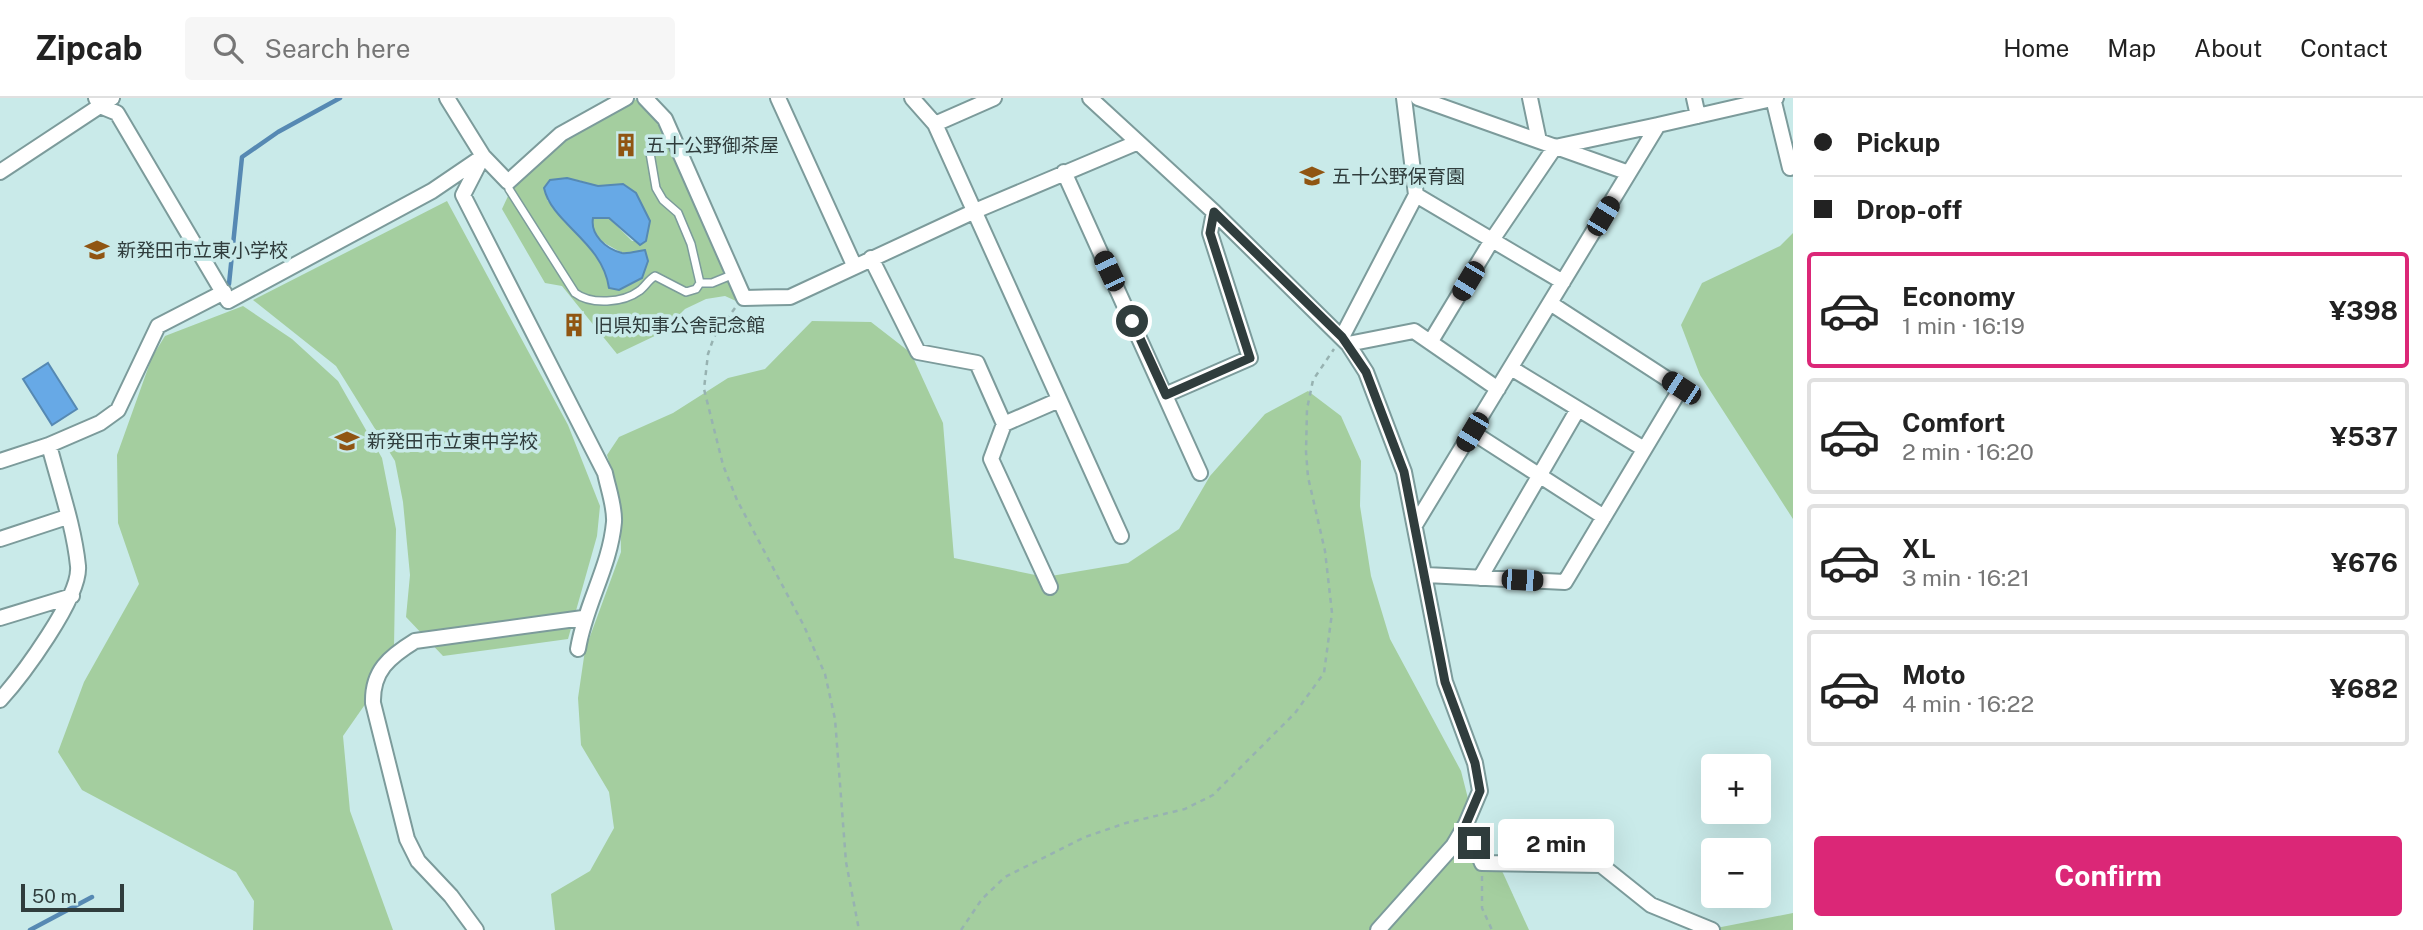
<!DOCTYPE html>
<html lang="en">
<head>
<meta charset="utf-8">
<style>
  :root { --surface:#fff; --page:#f6f6f6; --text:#222; --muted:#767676; --line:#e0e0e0; --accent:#db2777 }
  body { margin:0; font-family:"Public Sans","Noto Sans JP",sans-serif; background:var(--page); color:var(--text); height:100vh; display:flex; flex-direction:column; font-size:26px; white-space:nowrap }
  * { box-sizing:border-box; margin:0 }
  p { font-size:23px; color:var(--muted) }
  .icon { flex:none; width:38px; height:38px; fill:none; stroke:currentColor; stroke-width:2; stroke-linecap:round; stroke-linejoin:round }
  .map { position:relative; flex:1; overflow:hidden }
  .sheet { display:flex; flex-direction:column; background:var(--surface); width:630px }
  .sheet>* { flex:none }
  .banner { display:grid; align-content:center; height:154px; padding:0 21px; background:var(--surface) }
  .tools { position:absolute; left:1701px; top:656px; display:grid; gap:14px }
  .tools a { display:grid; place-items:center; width:70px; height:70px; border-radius:7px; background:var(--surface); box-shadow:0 7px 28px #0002; font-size:35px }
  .scale { position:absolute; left:21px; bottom:18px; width:103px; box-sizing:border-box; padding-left:7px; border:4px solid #303d3d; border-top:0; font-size:19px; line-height:24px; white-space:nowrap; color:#303d3d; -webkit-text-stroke:5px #c9eae9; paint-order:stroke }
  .end { position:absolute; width:32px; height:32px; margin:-16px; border:9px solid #303d3d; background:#fff; box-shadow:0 0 0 4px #fff }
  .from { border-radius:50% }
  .bubble { position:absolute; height:49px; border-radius:7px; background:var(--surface); box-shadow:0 7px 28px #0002; font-size:23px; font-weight:700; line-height:49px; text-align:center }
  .car { position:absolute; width:21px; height:42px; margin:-21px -10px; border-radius:9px; box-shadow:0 0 5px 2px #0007; background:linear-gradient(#222 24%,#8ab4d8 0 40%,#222 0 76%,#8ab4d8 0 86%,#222 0) }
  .banner b { display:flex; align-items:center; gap:24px; height:66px; font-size:26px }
  .banner b+b { border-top:2px solid var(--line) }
  .banner i { width:18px; height:18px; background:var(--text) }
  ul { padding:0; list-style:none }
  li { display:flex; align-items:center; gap:21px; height:116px; margin:0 14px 10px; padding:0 7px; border:4px solid var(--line); border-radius:7px }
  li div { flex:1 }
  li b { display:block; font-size:26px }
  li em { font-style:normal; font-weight:700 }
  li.current { border-color:var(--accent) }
  li>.icon { width:63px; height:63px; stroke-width:1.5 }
  .cta { display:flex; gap:14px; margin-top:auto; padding:14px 21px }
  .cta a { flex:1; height:80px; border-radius:7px; background:var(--accent); color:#fff; font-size:28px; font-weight:700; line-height:80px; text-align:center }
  header { display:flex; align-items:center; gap:42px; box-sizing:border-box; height:98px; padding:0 35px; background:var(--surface); border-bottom:2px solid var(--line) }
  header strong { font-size:33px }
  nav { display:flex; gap:38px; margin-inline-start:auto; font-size:24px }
  .search { width:490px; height:63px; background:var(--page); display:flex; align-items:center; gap:18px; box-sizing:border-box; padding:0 24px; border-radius:7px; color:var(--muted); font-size:26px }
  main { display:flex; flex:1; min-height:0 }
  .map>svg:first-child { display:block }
  .green { fill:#a4ce9f; fill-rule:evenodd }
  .water { fill:#67a9e6; stroke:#5689b3; stroke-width:2 }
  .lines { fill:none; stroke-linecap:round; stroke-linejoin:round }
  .stream { stroke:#5689b3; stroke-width:4.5 }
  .service-casing { stroke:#7c9b9b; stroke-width:10 }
  .minor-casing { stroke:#7c9b9b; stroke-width:18 }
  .path { stroke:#97b2b1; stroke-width:2.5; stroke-dasharray:5 5; stroke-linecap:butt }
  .service { stroke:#fff; stroke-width:7 }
  .minor { stroke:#fff; stroke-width:14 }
  .route { stroke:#303d3d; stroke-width:9 }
  .labels { text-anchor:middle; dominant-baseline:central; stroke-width:7; stroke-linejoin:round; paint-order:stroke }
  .poi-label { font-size:19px; fill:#303d3d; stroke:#c9eae9; text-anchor:start }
</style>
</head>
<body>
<header>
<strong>Zipcab</strong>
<div class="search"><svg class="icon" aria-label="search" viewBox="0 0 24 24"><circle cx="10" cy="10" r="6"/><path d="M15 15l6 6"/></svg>Search here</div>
<nav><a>Home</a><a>Map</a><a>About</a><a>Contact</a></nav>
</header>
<main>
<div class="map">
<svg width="1793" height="832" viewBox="0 0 1793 832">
  <rect width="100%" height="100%" fill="#c9eae9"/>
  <path class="green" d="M637 1 661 27 736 195V203L725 198 706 201 685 211 661 235 617 256 562 188 545 185 502 111 514 85 566 40ZM578 82 598 88 623 86 650 123 646 143H632L609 120H593C590 141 607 146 623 155L609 190C603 154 571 128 547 102Z
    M447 103 568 327 600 408 597 438 568 541 443 558 406 519 410 477 403 404 395 363 336 268 253 202Z
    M1793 135V421L1700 277 1681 227 1702 185 1780 148Z
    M243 208 292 241 338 283 382 360 396 431 394 549 373 595 343 638 350 713 393 832H253L254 803 236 774 82 692 58 654 84 584 139 486 118 425 117 357 152 259 165 238Z
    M812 223 871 224 911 255 943 325 954 460 1045 479 1128 465 1179 431 1210 378 1265 316 1308 293 1341 318 1361 363 1360 408 1371 478 1390 541 1461 673 1475 728 1503 775 1529 832H555L551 796 590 773 614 730 609 694 581 647 578 600 585 552 621 454 620 402 607 357 619 339 673 315 728 280 765 271Z
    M1793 815V832H1706Z"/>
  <path class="water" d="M567 80 598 88 623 86 636 95 650 123 646 143 640 147 609 120H593C590 137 606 151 622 155 628 156 638 153 645 152L648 163 642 180 619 192 609 190C602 143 552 126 544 90L550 82Z
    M48 265 77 311 52 327 23 281Z"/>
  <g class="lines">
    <path class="stream" d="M229 186 242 59 278 34 340 0
      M30 832 92 799"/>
    <g class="service-casing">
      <path id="service" d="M508 84 509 91 575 195C591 207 623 205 639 193 645 189 648 182 655 178L686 194 696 191 700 185 691 146 678 115 663 102 656 90 650 55 671 37
        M700 185H712L734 176"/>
    </g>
    <g class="minor-casing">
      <path id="minor" d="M96 0 100 8 117 15 228 203 432 93 482 59
        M447 0 483 58 508 84 561 36 626 0
        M645 0 665 21 744 200 790 199 975 113 1136 45
        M778 0 854 167
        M912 0 935 26 1121 438
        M1090 0 1214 114 1348 246 1366 274 1404 374 1445 584 1475 665 1480 693 1466 726 1453 748 1378 832
        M1418 0 1629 75
        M1530 0 1539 43
        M1694 0 1698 18
        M1773 0 1790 70
        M935 26 994 0
        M483 58 463 97 605 375C608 390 615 409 614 424 610 469 585 507 578 551
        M0 74 112 0
        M1064 74 1200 375
        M1416 97 1563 184
        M871 160 918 254 977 265 1004 326 991 361 1050 489
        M1342 239 1416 97 1404 0
        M1431 243 1492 142 1555 49 1658 27
        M1348 246 1414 233 1498 291
        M1511 270 1644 351
        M1165 297 1250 260 1210 135 1214 114
        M1004 326 1059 302
        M1472 334 1604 419
        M0 363 49 347 100 325 118 312 158 228 224 194
        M1415 427 1658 27 1776 0
        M0 441 67 419
        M1426 477 1565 484 1681 290 1550 205
        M1480 480 1578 311
        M0 520 72 498
        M0 602C21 579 81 499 78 468 74 428 59 386 49 347
        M1466 726 1482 765 1601 767 1651 807 1712 832
        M476 832 451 798 418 763 407 741 373 605C372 573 389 559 415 543L583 520"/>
    </g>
    <path class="path" d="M735 210 714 239 708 256 704 291 723 367 737 402 804 528 825 576 835 621 846 764 859 832
      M1482 778V810L1492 832
      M961 832 982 801 1005 779 1085 739 1126 725 1185 711 1213 697 1295 615 1324 575 1332 515 1325 453 1308 379 1306 354 1307 311 1313 282 1334 251"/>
    <use href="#service" class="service"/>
    <use href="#minor" class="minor"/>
  </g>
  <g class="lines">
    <path class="route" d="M1132 223 1166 297 1250 260 1210 135 1214 114 1342 239 1366 274 1404 374 1445 584 1475 665 1480 693 1466 726 1474 745"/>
  </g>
  <defs>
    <g id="building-bare" transform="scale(1.89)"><path d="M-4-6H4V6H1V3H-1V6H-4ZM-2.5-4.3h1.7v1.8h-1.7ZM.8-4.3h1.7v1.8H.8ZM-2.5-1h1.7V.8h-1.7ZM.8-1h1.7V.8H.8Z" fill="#905512" stroke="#c9eae9" stroke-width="2.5" paint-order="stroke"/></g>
    <g id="school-bare" transform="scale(1.89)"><path d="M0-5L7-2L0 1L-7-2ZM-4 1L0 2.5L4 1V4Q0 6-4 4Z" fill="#905512" stroke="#c9eae9" stroke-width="2.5" paint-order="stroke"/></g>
  </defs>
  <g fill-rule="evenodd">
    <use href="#building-bare" x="626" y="47"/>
    <use href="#school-bare" x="1312" y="78"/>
    <use href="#school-bare" x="97" y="152"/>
    <use href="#building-bare" x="574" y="227"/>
    <use href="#school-bare" x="347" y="343"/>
  </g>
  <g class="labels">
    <g class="poi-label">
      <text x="646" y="47">五十公野御茶屋</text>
      <text x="1332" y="78">五十公野保育園</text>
      <text x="117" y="152">新発田市立東小学校</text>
      <text x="594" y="227">旧県知事公舎記念館</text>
      <text x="367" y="343">新発田市立東中学校</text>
    </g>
  </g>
</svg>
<div class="tools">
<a>+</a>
<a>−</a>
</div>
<div class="scale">50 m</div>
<i class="end from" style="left:1132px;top:223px"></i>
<i class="end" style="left:1474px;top:745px"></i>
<div class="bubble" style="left:1498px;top:721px;width:116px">2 min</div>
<i class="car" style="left:1603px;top:118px;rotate:31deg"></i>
<i class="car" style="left:1109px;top:173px;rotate:335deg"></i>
<i class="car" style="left:1468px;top:183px;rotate:211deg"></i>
<i class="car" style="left:1681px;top:290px;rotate:303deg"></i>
<i class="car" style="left:1472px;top:334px;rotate:211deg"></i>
<i class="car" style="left:1522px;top:482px;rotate:93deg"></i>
</div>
<section class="sheet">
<div class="banner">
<b><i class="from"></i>Pickup</b>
<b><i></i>Drop-off</b>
</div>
<ul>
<li class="current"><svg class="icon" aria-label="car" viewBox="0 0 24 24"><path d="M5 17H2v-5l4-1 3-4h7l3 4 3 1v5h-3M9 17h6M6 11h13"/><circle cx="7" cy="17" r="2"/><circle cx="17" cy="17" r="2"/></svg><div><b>Economy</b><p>1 min · 16:19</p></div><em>¥398</em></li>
<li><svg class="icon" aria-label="car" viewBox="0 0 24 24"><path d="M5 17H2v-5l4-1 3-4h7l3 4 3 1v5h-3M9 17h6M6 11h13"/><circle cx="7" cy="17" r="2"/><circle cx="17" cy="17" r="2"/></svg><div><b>Comfort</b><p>2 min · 16:20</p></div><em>¥537</em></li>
<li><svg class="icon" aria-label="car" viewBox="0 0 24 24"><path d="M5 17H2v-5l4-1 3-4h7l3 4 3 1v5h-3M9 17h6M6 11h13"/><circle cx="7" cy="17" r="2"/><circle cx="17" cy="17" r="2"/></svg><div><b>XL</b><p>3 min · 16:21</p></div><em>¥676</em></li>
<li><svg class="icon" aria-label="car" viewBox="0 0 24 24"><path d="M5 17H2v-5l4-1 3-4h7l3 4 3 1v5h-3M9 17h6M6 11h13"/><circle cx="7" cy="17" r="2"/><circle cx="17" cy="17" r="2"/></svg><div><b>Moto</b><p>4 min · 16:22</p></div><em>¥682</em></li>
</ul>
<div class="cta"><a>Confirm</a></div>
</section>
</main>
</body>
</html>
